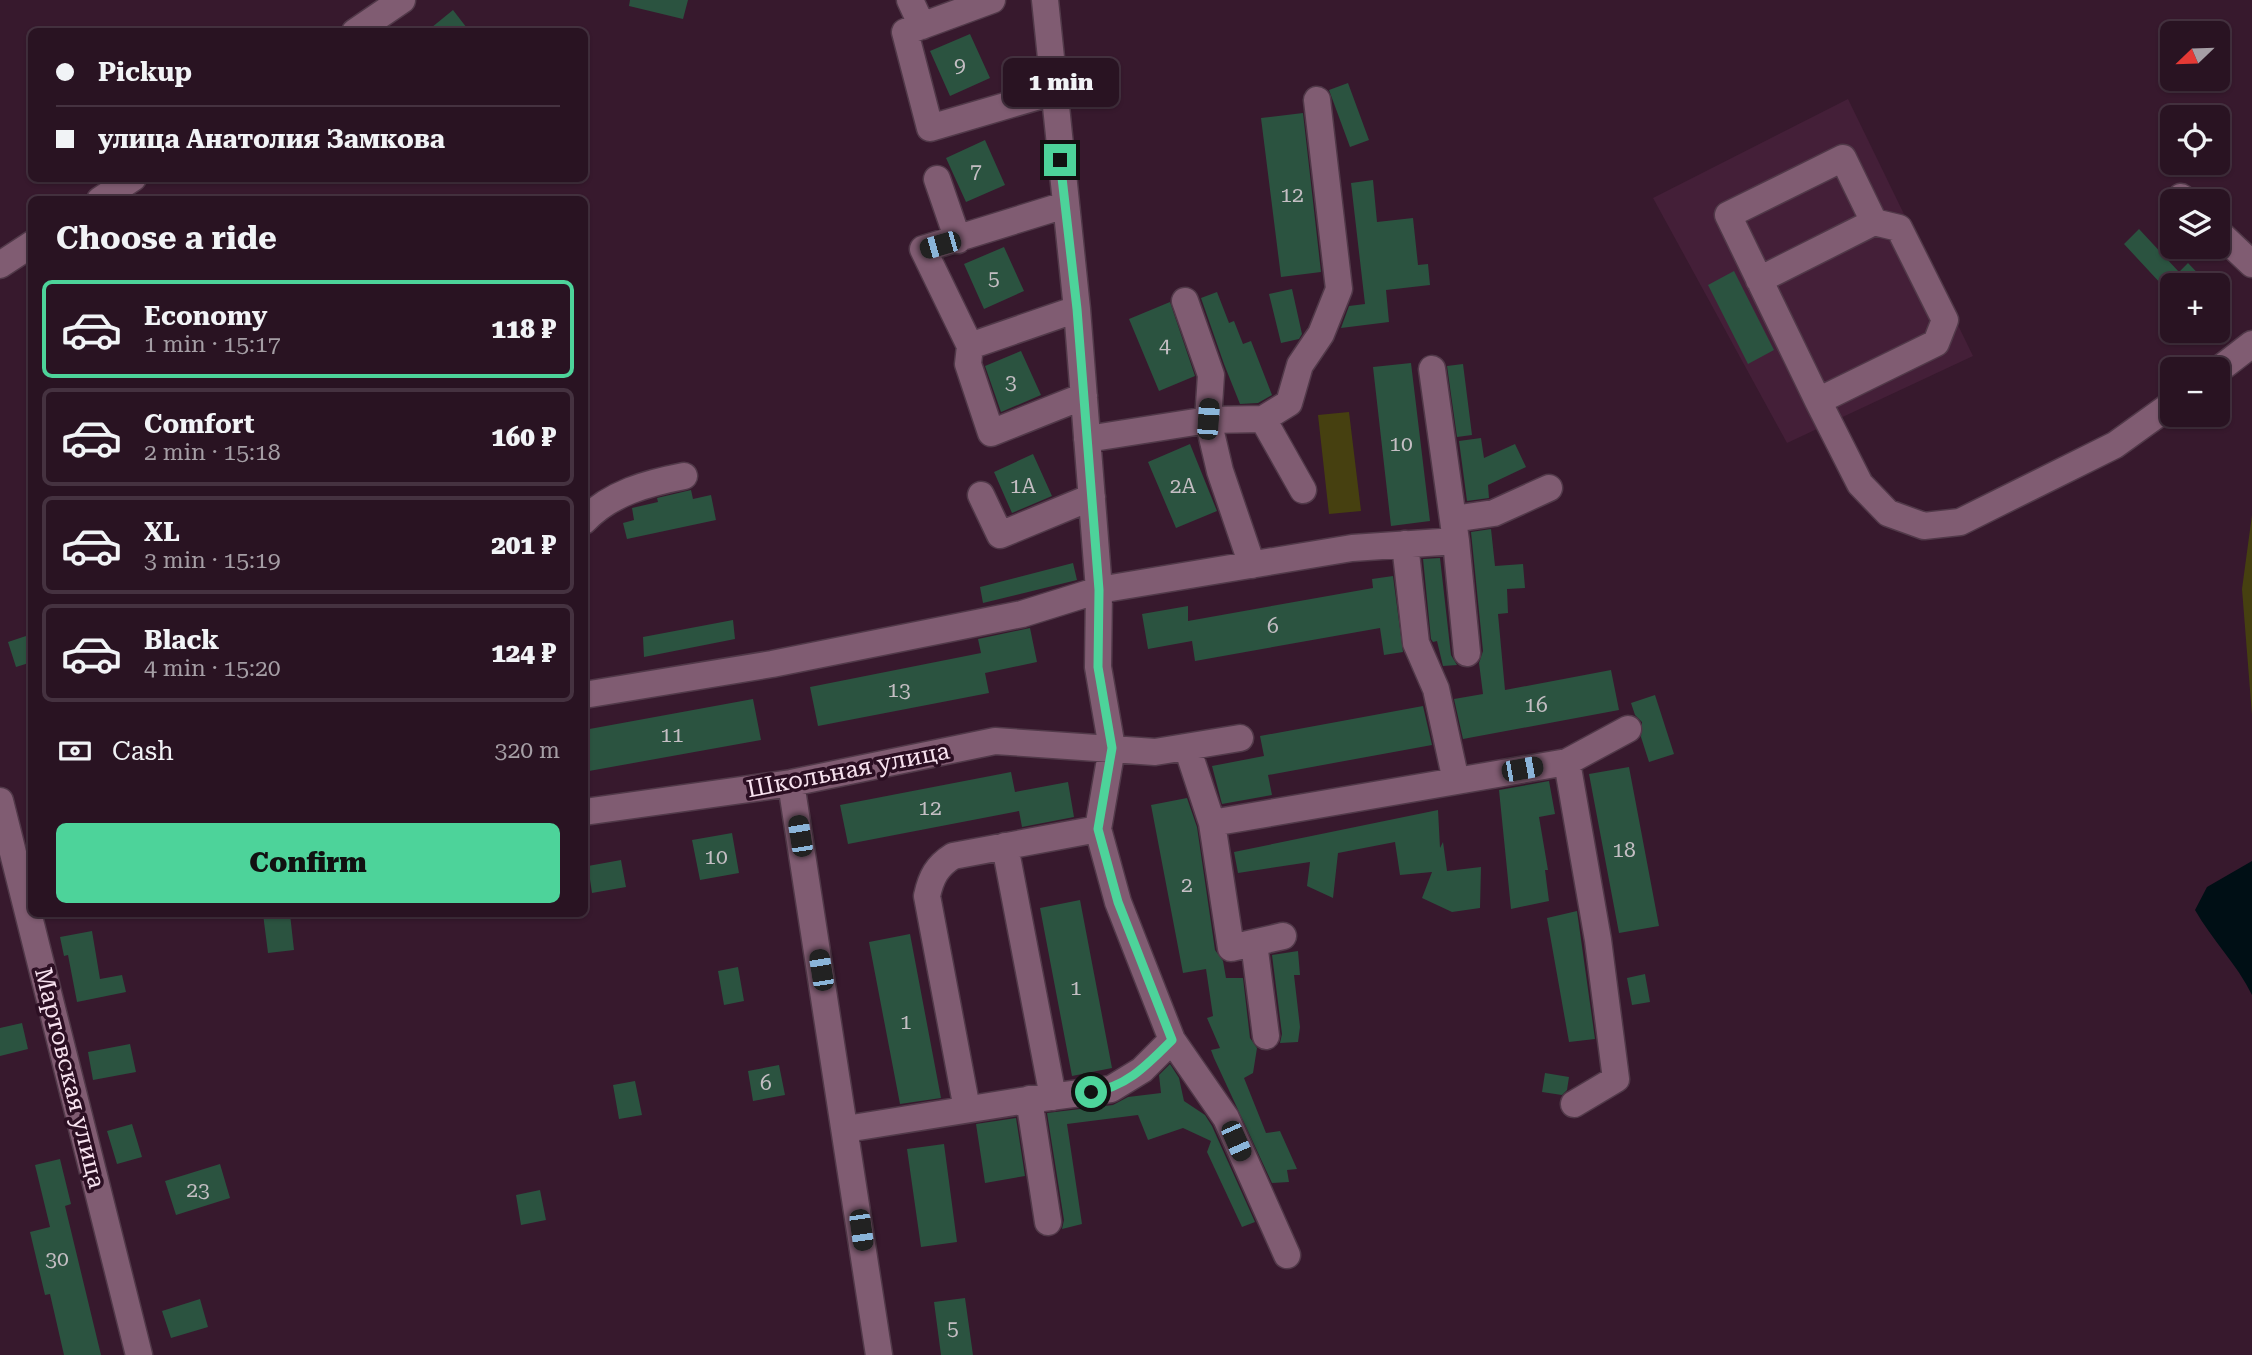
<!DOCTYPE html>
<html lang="en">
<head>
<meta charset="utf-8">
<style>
  :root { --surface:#291322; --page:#311c2a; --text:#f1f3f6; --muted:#a59ea5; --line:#453240; --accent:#4dd39a }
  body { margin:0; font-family:"Roboto Serif",serif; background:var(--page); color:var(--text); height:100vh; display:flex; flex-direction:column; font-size:26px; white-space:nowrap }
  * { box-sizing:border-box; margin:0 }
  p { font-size:23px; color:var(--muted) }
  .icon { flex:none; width:38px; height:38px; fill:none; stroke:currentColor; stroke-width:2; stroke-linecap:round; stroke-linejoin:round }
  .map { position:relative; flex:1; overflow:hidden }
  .drawer { position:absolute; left:28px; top:196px; width:560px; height:721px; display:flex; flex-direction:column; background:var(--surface); border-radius:10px; box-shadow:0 2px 5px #0004,0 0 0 2px var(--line) }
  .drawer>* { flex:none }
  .guide { position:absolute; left:28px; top:28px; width:560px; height:154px; border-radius:10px; box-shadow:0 2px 5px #0004,0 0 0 2px var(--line); display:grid; align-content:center; height:154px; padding:0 28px; background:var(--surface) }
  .needle { width:46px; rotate:247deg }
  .tools { position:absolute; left:2160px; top:21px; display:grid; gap:14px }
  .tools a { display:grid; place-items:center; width:70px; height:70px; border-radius:10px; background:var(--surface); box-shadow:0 2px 5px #0004,0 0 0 2px var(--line); font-size:35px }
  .end { position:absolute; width:32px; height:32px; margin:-16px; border:9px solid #4dd39a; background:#111; box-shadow:0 0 0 4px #111 }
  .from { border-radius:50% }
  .bubble { position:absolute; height:49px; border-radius:10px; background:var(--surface); box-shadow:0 2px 5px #0004,0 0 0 2px var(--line); font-size:23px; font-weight:800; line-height:49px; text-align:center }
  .car { position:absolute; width:21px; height:42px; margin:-21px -10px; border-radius:9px; box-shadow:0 0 5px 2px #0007; background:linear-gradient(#222 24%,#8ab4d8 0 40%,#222 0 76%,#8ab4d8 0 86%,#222 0) }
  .guide b { display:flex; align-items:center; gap:24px; height:66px; font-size:26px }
  .guide b+b { border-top:2px solid var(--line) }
  .guide i { width:18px; height:18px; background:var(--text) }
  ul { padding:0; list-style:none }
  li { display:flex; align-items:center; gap:21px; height:98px; margin:0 14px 10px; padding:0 14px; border:4px solid var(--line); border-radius:10px }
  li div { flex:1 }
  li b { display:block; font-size:26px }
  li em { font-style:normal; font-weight:800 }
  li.on { border-color:var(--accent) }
  li>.icon { width:63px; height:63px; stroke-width:1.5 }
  h2 { padding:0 28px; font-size:32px; line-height:84px }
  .pay { display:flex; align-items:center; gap:18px; height:77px; padding:0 28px; font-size:26px }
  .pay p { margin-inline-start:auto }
  .action { display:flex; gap:14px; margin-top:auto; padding:14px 28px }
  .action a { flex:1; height:80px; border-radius:10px; background:var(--accent); color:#111; font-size:28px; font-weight:800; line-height:80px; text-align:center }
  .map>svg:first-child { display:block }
  .built { fill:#441f38 }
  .green { fill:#464010 }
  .water { fill:#000f15 }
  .building { fill:#2b5340 }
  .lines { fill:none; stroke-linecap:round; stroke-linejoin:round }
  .minor-casing { stroke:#513949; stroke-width:29 }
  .minor { stroke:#805c72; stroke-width:26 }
  .route { stroke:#4dd39a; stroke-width:9 }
  .labels { text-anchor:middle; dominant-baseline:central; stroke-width:7; stroke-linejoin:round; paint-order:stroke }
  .number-label { font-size:21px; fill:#c4bec3 }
  .street-label { font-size:24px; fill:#f7e2ef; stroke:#2c0f23 }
</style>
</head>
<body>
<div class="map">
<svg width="2252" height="1355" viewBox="0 0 2252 1355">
  <rect width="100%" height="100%" fill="#37192d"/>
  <path class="built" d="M1848 99 1973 356 1787 443 1653 198Z"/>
  <path class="green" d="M1349 412 1361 511 1329 514 1318 415Z
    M2252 515V715L2242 589Z"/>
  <path class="water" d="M2252 861V995C2237 964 2212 940 2195 910L2207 887Z"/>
  <path class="building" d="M630 0H688L683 19 629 6Z
    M453 10 470 32H426Z
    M970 34 990 78 950 96 930 51Z
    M1348 83 1369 140 1350 147 1329 90Z
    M1303 113 1321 272 1281 277 1261 118Z
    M985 140 1005 185 966 202 946 158Z
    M1373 180 1377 222 1413 218 1418 265 1428 264 1430 285 1386 290 1389 322 1341 328 1349 306 1365 304 1351 183Z
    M2139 229 2179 272 2188 263 2209 285H2162L2124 244Z
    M1004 247 1024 291 984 309 964 264Z
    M1734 271 1774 350 1748 364 1708 285Z
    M1292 289 1302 334 1299 339 1281 343 1269 294Z
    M1217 292 1229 323 1234 321 1243 344 1251 341 1272 395 1258 403 1240 404 1224 364 1201 298Z
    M1170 302 1195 376 1159 391 1129 319Z
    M1021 351 1041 395 1001 412 985 366Z
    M1411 363 1430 521 1391 526 1373 367Z
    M1463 364 1472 435 1457 437 1447 366Z
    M1481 438 1484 458 1515 444 1526 467 1488 485 1489 498 1467 501 1459 441Z
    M1190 444 1217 511 1176 528 1148 462Z
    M1033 454 1052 496 1012 513 994 472Z
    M691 490 693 499 711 495 716 520 627 539 623 523 634 520 632 508 658 502 657 498Z
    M1491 529 1495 566 1523 564 1525 588 1507 589 1508 613 1498 614 1505 690 1611 670 1619 710 1463 739 1454 699 1483 694 1479 663 1483 651 1471 532Z
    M1440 558 1451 655 1457 665 1443 666 1437 641 1433 642 1431 639 1423 559Z
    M1073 563 1077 580 983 603 980 587Z
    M1393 576 1403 652 1384 655 1380 628 1195 661 1192 641 1148 649 1142 614 1188 606V621L1373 588 1372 579Z
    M733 620 735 639 644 657 643 637Z
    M1030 628 1037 662 985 673 989 693 818 726 810 687 981 653 978 639Z
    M32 634V662L16 667 8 642Z
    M1655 695 1674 754 1649 762 1641 737 1642 722 1635 715 1631 703Z
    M753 699 761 740 589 771 584 730Z
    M1423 706 1432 745 1268 775 1272 795 1222 804 1212 766 1264 756 1260 736Z
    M1629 767 1659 926 1619 933 1589 774Z
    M1011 772 1015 792 1068 782 1074 817 1022 827 1019 811 848 844 840 805Z
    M1549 781 1555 814 1539 817 1548 870H1545L1549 901 1511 909 1499 790Z
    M1187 798 1197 827 1215 950 1223 961 1226 978H1243L1250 1038 1257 1048 1253 1073 1244 1078 1266 1133 1280 1131 1297 1169 1287 1170 1289 1182 1272 1183 1214 1058 1211 1050 1220 1048 1207 1018 1213 1016 1206 969 1183 973 1151 805Z
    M1438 810 1440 848 1443 842 1447 871 1481 867 1480 908 1452 912 1422 898 1432 872 1400 875 1395 842 1338 853 1333 898 1307 886 1310 862 1238 873 1234 852Z
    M732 833 739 873 700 880 692 840Z
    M621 860 626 887 592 893 588 866Z
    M1080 900 1112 1068 1072 1076 1040 908Z
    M1577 911 1595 1039 1569 1042 1547 918Z
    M263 914H290L294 950 268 953Z
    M92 931 100 979 122 975 126 992 77 1002 68 955 64 956 60 937Z
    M910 934 941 1098 900 1104 869 942Z
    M1298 951 1300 975H1294L1300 1027 1298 1042 1280 1043 1282 1034 1272 955Z
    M738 967 744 1001 724 1005 718 971Z
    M1645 974 1650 1002 1632 1005 1627 978Z
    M22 1023 28 1049 0 1056V1028Z
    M130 1044 136 1072 93 1080 88 1052Z
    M1170 1064 1179 1078 1184 1101 1205 1115 1212 1126 1255 1222 1242 1227 1207 1152 1211 1141 1183 1128 1148 1140 1138 1115 1067 1124 1082 1224 1062 1229 1064 1220 1047 1113 1113 1105 1128 1097 1161 1093 1159 1075Z
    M779 1065 785 1095 753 1101 748 1071Z
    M1545 1073 1569 1077 1567 1090 1562 1095 1542 1092Z
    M635 1081 642 1115 619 1119 613 1085Z
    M1016 1118 1025 1176 985 1183 976 1124Z
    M132 1124 142 1157 117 1164 107 1131Z
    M944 1144 957 1242 921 1247 907 1149Z
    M60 1159 71 1204 65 1206 101 1355H64L50 1294 45 1295 30 1232 50 1227 35 1165Z
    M220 1164 230 1198 176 1215 165 1181Z
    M540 1190 546 1220 521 1225 516 1195Z
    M965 1298 973 1355H941L934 1302Z
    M200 1299 208 1327 171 1338 162 1311Z"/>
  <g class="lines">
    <g class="minor-casing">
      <path id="minor" d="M910 0 922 26
        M992 0 905 32 930 128 1053 92
        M1045 0 1077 309 1099 590 1098 667 1112 748 1098 829 1118 902 1172 1040 1226 1118 1287 1255
        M355 32 402 0
        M937 179 958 240
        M2181 197 2186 201
        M100 200 133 178
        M1065 205 923 249 970 346 1077 309
        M2217 231 2252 264
        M0 265 32 244
        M1759 280 1874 222
        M1185 301 1211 375 1208 420 1220 471 1252 565
        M970 346 968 364 991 433 1084 396
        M1432 369 1456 541 1467 653
        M2217 371 2252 344
        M1818 401 1936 343 1945 320 1899 228 1874 222 1843 158 1728 215 1818 401 1860 484 1888 513 1924 526 1960 522 2115 445 2172 404
        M1263 419 1303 490
        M1087 439 1208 420 1263 419 1289 403 1300 365 1321 334 1339 289 1317 100
        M981 495 1000 535 1092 497
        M1453 519 1494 513 1549 488
        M584 521C610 493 648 483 684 476
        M1405 544 1416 643 1436 689 1456 781
        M584 695 772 664 1022 614 1099 590 1352 548 1456 541
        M1187 747 1212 823 1231 948 1283 936
        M1567 762 1598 940 1616 1079 1574 1104
        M791 783 879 1355
        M0 801 139 1355
        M584 812 791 783 995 741 1155 752 1240 738
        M1212 823 1567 762 1628 729
        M1005 846 1053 1097
        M1254 943 1266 1036
        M1029 1099 1048 1222
        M967 1109 927 896C931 877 937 866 953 856L1098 829
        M846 1129 1027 1100 1111 1089 1142 1070 1172 1040"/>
    </g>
    <use href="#minor" class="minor"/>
  </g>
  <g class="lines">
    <path class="route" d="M1060 160 1077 309 1099 590 1098 667 1112 748 1098 829 1118 902 1172 1040C1148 1064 1126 1088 1091 1092"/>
  </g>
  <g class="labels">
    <g class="number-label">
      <text x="960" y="65">9</text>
      <text x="976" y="171">7</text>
      <text x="1292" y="195">12</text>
      <text x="994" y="278">5</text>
      <text x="1165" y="346">4</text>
      <text x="1011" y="382">3</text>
      <text x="1401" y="444">10</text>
      <text x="1023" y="486">1А</text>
      <text x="1183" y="486">2А</text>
      <text x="1273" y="626">6</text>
      <text x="899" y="690">13</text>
      <text x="1536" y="705">16</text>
      <text x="672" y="735">11</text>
      <text x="930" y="808">12</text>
      <text x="1624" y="850">18</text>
      <text x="716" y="857">10</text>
      <text x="1187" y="885">2</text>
      <text x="1076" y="988">1</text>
      <text x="906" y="1022">1</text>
      <text x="766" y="1083">6</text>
      <text x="198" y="1190">23</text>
      <text x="57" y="1259">30</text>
      <text x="953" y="1328">5</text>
    </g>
    <g class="street-label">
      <text transform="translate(848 770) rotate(-11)">Школьная улица</text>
      <text transform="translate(70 1078) rotate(76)">Мартовская улица</text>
    </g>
  </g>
</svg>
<div class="tools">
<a><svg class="needle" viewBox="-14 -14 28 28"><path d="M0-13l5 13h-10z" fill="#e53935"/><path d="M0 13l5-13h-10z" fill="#a59ea5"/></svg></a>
<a><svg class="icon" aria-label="locate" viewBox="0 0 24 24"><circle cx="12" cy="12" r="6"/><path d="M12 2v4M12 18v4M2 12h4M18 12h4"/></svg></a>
<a><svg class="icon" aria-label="layers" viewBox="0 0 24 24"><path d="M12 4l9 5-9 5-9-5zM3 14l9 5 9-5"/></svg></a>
<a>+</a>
<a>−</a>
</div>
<i class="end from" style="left:1091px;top:1092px"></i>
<i class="end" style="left:1060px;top:160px"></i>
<div class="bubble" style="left:1003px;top:58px;width:116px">1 min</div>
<i class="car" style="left:940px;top:245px;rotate:254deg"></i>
<i class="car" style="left:1208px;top:419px;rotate:4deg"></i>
<i class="car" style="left:1522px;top:769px;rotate:80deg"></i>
<i class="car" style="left:800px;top:836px;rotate:351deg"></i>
<i class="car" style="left:821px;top:970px;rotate:351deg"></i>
<i class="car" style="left:1236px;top:1141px;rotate:156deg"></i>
<i class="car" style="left:861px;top:1230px;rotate:172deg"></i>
<div class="guide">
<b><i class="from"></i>Pickup</b>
<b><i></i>улица Анатолия Замкова</b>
</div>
<section class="drawer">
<h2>Choose a ride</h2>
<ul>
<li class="on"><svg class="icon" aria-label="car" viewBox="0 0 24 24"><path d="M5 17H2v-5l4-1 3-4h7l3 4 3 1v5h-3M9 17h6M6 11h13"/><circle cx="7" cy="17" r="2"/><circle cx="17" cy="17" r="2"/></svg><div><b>Economy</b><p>1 min · 15:17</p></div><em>118 ₽</em></li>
<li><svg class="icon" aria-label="car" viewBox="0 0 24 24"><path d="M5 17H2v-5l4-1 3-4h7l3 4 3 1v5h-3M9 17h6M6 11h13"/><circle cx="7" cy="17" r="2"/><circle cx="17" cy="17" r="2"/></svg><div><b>Comfort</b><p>2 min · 15:18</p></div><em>160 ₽</em></li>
<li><svg class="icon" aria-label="car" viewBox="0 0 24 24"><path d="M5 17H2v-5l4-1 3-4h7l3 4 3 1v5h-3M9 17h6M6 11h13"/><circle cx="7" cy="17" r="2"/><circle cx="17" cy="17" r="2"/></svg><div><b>XL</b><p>3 min · 15:19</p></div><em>201 ₽</em></li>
<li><svg class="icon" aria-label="car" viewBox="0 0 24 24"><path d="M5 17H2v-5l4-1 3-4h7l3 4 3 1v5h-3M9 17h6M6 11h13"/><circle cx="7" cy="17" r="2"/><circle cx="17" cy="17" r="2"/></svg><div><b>Black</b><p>4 min · 15:20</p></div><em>124 ₽</em></li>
</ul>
<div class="pay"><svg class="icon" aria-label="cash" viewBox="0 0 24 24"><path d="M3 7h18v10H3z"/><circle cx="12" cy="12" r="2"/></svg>Cash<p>320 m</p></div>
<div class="action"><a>Confirm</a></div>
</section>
</div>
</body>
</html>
